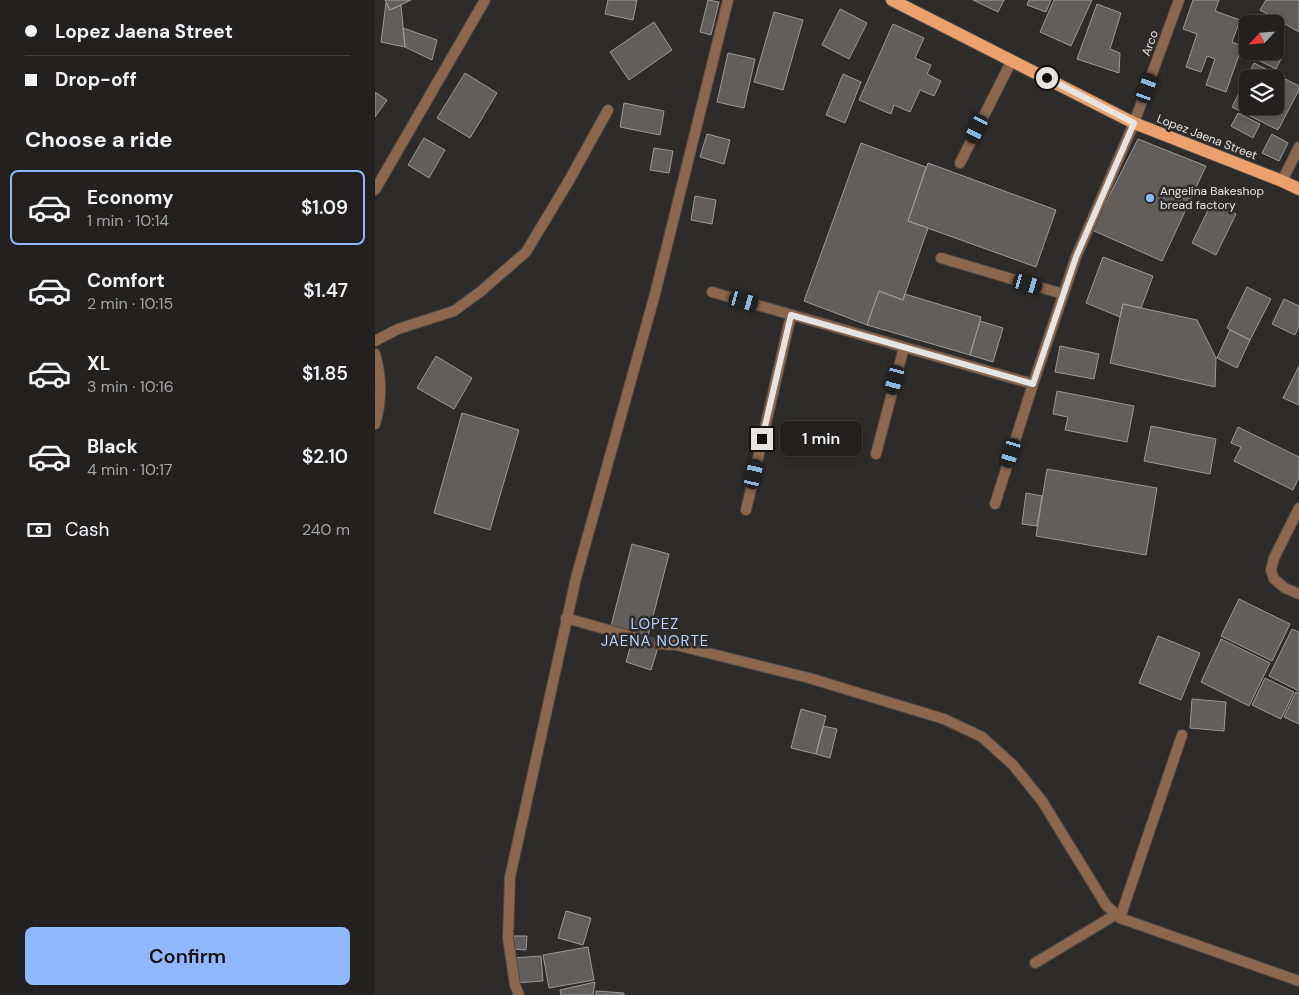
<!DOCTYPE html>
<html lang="en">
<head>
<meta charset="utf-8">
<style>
  :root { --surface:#222120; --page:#2e2e2d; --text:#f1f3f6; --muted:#a2a3a5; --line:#3f3e3e; --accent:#8fb8fd }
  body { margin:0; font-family:"DM Sans",sans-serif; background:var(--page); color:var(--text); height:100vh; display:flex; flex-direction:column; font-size:19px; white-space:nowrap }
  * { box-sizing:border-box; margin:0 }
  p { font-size:16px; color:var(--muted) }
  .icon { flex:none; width:28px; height:28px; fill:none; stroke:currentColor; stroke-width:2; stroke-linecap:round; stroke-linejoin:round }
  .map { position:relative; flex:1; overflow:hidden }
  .sheet { display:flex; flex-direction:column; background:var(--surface); width:375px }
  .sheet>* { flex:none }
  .banner { display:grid; align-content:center; height:110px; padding:0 25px; background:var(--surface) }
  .needle { width:32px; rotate:244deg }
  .fabs { position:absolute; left:864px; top:15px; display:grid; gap:10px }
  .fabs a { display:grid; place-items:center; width:45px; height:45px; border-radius:8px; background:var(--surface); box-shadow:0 2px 8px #0003,0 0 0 1px var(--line); font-size:25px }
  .end { position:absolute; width:22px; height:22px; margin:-11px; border:6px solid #e6e4e2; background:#111; box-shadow:0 0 0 2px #111 }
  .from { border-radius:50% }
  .bubble { position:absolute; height:35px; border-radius:8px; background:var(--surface); box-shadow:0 2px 8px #0003,0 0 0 1px var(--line); font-size:16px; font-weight:600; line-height:35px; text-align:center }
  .car { position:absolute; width:15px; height:30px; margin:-15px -8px; border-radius:6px; box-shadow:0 0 4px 1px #0007; background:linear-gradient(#222 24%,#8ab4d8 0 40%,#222 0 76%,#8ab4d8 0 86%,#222 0) }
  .banner b { display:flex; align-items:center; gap:18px; height:48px; font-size:19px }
  .banner b+b { border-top:1px solid var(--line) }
  .banner i { width:12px; height:12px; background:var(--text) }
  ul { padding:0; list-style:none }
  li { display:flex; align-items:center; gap:15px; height:75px; margin:0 10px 8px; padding:0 15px; border:2px solid transparent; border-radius:8px }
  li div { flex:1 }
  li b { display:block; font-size:19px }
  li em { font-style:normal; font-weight:600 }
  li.current { border-color:var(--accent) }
  li>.icon { width:45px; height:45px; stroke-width:1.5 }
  h2 { padding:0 25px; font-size:22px; line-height:60px }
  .pay { display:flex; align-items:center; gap:12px; height:55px; padding:0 25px; font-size:19px }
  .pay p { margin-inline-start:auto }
  .button { display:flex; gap:10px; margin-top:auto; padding:10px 25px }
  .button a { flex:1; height:58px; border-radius:8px; background:var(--accent); color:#111; font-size:20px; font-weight:600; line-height:58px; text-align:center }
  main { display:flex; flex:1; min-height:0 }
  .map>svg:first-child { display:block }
  .building { fill:#615e5c; stroke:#9c9896; fill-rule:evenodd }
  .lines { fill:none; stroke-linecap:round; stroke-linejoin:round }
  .minor-tunnel { stroke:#4a4846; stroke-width:10; stroke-dasharray:10 5; stroke-linecap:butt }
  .service-casing { stroke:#4b4947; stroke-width:12 }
  .minor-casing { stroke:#4b4947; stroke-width:12 }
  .tertiary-casing { stroke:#4b4947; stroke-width:12 }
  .primary-casing { stroke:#4b4947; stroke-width:14 }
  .service { stroke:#8c674e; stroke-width:10 }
  .minor { stroke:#8c674e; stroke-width:10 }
  .tertiary { stroke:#8c674e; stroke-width:10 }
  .primary { stroke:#eca16c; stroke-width:12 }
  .route { stroke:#e6e4e2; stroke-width:6 }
  .poi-dot { fill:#8fb8fd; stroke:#2e2c2a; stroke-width:2 }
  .labels { text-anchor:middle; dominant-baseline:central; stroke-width:5; stroke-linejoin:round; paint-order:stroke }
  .street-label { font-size:12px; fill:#e6e4e2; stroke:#2e2c2a }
  .poi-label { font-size:12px; fill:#e6e4e2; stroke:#2e2c2a; text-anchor:start }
  .quarter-label { font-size:15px; letter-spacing:1px; fill:#b9d1f8; stroke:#2e2c2a }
</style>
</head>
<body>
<main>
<section class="sheet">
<div class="banner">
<b><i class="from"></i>Lopez Jaena Street</b>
<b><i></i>Drop-off</b>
</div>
<h2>Choose a ride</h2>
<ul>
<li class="current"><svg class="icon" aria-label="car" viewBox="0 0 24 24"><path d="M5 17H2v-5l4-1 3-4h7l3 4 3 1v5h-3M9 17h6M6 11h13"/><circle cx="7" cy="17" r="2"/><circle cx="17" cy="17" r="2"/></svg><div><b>Economy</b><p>1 min · 10:14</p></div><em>$1.09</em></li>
<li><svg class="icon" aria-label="car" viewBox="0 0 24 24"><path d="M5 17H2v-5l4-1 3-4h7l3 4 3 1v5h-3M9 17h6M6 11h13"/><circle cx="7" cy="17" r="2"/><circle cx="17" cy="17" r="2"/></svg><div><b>Comfort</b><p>2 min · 10:15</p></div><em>$1.47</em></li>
<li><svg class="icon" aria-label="car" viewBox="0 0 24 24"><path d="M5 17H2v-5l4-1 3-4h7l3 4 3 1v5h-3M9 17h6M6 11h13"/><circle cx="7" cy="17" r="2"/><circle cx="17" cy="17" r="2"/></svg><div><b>XL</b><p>3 min · 10:16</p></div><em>$1.85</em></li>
<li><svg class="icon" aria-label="car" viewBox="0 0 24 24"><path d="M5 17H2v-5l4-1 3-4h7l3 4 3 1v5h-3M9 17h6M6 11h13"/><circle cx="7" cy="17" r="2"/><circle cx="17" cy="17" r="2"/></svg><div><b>Black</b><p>4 min · 10:17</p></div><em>$2.10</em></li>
</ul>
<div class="pay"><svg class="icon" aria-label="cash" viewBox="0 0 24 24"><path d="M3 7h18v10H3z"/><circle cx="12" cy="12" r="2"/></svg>Cash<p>240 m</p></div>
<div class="button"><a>Confirm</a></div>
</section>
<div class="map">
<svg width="924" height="995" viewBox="0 0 924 995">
  <rect width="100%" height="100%" fill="#2e2c2a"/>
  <path class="building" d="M10 0H36L15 10Z
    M233 0H262L258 20 230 14Z
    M333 0 344 2 336 35 325 32Z
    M598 0H629L623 12Z
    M654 0H676L671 12 652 5Z
    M679 0H717L696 46 665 32Z
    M818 0H844L840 11 865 20 857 42 867 46 851 92 831 85 840 59 832 56 826 72 811 67 822 34 808 29Z
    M891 0H924V32L885 10Z
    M11 3 15 10 26 5 30 47 6 42Z
    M722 4 746 13 735 49 745 53 744 73 702 59Z
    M465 9 492 23 474 59 447 45Z
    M399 12 428 20 408 90 379 82Z
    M279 22 297 50 254 80 235 52Z
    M518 24 549 38 540 58 556 65 552 74 566 81 559 96 545 90 535 112 519 105 516 114 484 100Z
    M28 28 62 40 57 60 30 47Z
    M900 49 909 53 901 69 877 57 880 51H900Z
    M353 53 380 59 369 108 342 102Z
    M879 63 924 86V90L903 130 857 107ZM872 79H900V106H872Z
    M90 73 122 93 95 138 62 118Z
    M468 74 486 82 470 123 451 115Z
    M0 92 12 100 0 117Z
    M249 103 289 111 285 135 245 127Z
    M863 113 885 124 878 138 856 126Z
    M332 134 355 140 349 164 325 157Z
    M897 134 913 143 904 161 887 153Z
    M49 138 70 150 54 178 33 165Z
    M763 139 831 166 787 261 717 230Z
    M486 143 551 167 533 221 553 228 530 294 528 300 504 291 492 325 429 301Z
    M279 148 298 151 294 173 275 170Z
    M553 163 681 210 661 267 533 221Z
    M320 196 341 200 337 224 316 220Z
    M837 202 861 214 841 255 817 243Z
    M728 257 778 276 766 308 748 304 745 317 711 303Z
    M872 287 896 299 875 340 852 328Z
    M504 291 528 300 530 294 606 317 595 355 492 325Z
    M909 299 924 306V326L920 335 897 324Z
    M748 304 822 320 841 358 840 387 735 363Z
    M605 321 628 328 618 362 595 355Z
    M855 330 875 340 862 368 842 358Z
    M685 346 724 354 719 379 680 372Z
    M61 356 97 378 79 409 42 388Z
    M924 366V405L908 398Z
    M682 391 759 406 752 442 690 430 693 417 678 414Z
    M87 413 144 430 115 530 59 513Z
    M776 426 841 439 835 474 769 461Z
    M863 427 924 457V477L918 490 859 461 866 447 856 443Z
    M672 469 782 488 771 555 661 536Z
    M651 493 667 496 662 526 647 524Z
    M257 544 294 554 273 636 236 626Z
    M864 599 915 624 897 661 846 636Z
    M917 629 924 632V691L894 676Z
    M259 634 285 641 276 670 251 662Z
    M783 636 825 653 806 700 764 683Z
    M846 639 895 663 874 706 826 682Z
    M890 678 919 692 906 719 877 705Z
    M921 692 924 693V724L909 717Z
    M817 699 851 702 849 731 815 728Z
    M426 709 451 716 441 754 416 748Z
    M448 726 462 729 455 758 441 754Z
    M191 911 216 918 208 945 183 938Z
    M139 936H152L151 950 138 949Z
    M213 947 219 980 174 988 168 955Z
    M166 956 168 981 140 983 138 958Z
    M220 982 218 995H186L185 990Z
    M221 991 249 993V995H221Z"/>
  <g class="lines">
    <path class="minor-tunnel" d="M258 637 284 644"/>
    <g class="service-casing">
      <path id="service" d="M585 163 637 60
        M566 258 688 294
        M337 292 658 384
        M501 454 529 347
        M620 504 658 384 701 257 759 123
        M371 510 416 315
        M745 918 807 735
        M660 963 740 915"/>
    </g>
    <g class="minor-casing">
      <path id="minor" d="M759 123 804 0
        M907 181 924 147
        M0 190 110 0
        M0 341 23 329 79 311 105 292 151 252 192 184 233 110
        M0 354C7 378 7 401 0 424
        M924 508 899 558 896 570 899 579 910 588 924 594
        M191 618 258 637
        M284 644 301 645 434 678 569 719 607 737 638 765 667 801 731 905 745 918 924 981"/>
    </g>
    <g class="tertiary-casing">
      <path id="tertiary" d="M144 995 140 985 133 938 135 877 201 578 280 294 353 0"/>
    </g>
    <g class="primary-casing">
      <path id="primary" d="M517 0 759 123 907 181 924 189"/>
    </g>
    <use href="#service" class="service"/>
    <use href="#minor" class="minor"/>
    <use href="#tertiary" class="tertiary"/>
    <use href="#primary" class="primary"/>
  </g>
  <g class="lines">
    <path class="route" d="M387 439 416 315 658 384 701 257 759 123 672 78"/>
  </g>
  <circle class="poi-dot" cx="775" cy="198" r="5"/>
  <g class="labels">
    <g class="street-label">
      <text transform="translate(775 43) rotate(-70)">Arco</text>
      <text transform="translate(832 137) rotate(21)">Lopez Jaena Street</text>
    </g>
    <g class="poi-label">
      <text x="785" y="191">Angelina Bakeshop<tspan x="785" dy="14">bread factory</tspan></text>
    </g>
    <g class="quarter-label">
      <text x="280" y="624">LOPEZ<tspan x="280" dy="17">JAENA NORTE</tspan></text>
    </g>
  </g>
</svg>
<div class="fabs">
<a><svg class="needle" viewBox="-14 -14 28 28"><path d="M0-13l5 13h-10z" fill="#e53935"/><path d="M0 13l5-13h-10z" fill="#a2a3a5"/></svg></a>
<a><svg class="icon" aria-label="layers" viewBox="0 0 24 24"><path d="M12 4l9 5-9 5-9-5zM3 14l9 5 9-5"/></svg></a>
</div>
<i class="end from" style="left:672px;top:78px"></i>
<i class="end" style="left:387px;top:439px"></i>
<div class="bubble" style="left:405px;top:421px;width:82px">1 min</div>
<i class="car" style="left:772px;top:88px;rotate:20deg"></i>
<i class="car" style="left:602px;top:129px;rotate:207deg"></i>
<i class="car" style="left:653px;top:284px;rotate:106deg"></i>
<i class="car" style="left:369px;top:301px;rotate:106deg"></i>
<i class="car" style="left:520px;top:380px;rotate:195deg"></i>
<i class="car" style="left:636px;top:453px;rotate:197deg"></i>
<i class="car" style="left:379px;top:474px;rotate:13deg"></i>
</div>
</main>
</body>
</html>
